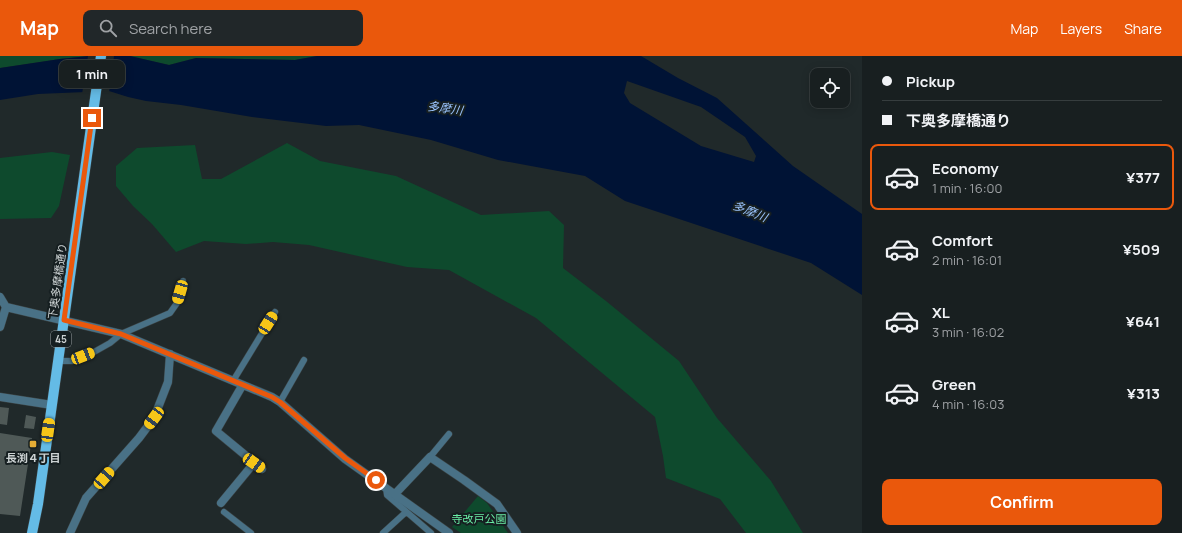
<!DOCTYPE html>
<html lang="en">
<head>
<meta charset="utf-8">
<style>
  :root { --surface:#181f20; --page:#212729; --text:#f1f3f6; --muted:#9fa2a5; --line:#363d3e; --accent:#ea580c }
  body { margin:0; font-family:Manrope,"Noto Sans JP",sans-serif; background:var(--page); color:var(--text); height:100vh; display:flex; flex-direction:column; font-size:15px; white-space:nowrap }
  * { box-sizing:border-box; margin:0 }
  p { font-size:13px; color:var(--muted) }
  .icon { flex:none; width:22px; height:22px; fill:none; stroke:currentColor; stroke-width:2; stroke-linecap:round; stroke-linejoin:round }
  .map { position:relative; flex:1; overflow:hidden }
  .drawer { display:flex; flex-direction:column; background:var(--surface); width:320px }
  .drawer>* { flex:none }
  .hud { display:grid; align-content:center; height:88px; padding:0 20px; background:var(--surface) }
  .controls { position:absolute; left:810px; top:12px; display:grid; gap:8px }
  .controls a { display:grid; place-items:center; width:40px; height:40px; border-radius:8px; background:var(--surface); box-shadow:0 2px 10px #0003,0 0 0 1px var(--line); font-size:20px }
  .end { position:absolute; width:18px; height:18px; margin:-9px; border:5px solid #ea580c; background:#fff; box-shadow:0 0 0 2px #fff }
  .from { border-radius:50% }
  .bubble { position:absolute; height:28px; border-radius:8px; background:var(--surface); box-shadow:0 2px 10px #0003,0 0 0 1px var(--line); font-size:13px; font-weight:700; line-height:28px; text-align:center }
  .car { position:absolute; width:12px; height:24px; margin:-12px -6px; border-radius:5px; box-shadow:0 0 3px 1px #0007; background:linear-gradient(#f5c518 24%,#345 0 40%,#f5c518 0 76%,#345 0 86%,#f5c518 0) }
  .hud b { display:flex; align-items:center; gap:14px; height:38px; font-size:15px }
  .hud b+b { border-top:1px solid var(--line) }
  .hud i { width:10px; height:10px; background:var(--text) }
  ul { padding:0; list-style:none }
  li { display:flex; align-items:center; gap:12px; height:66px; margin:0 8px 6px; padding:0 12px; border:2px solid transparent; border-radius:8px }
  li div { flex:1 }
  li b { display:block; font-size:15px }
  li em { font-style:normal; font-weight:700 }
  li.selected { border-color:var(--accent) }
  li>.icon { width:36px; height:36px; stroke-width:1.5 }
  .cta { display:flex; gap:8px; margin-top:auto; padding:8px 20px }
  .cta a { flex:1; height:46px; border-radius:8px; background:var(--accent); color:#fff; font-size:16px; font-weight:700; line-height:46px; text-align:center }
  header { display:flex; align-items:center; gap:24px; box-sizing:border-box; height:56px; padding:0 20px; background:var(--accent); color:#fff }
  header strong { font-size:19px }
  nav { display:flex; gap:22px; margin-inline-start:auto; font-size:14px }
  .search { width:280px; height:36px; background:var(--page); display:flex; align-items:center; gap:10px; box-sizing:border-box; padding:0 14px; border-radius:8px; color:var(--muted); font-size:15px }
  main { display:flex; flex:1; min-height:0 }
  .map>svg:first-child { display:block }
  .green { fill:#0e4a2d }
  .water { fill:#001335; fill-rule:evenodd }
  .pier { fill:#20292a }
  .building { fill:#4f5957 }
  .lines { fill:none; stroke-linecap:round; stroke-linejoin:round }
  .lane-casing { stroke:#3c4445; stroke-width:7 }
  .street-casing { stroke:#3c4445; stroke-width:9 }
  .primary-casing { stroke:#3c4445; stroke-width:11 }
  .lane { stroke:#497186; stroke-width:6 }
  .street { stroke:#497186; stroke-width:8 }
  .primary { stroke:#64bbe6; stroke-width:10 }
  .route { stroke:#ea580c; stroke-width:5 }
  .poi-dot { fill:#e5ad35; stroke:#161f21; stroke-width:1.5 }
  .labels { text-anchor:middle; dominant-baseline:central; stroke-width:4; stroke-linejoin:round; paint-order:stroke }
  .shield { fill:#161f21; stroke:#959c9e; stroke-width:1 }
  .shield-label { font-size:10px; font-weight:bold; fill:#ccd2d3 }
  .street-label { font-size:11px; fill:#ccd2d3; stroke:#161f21 }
  .poi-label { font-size:11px; font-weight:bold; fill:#ccd2d3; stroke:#161f21 }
  .park-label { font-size:11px; fill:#6aeca5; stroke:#161f21 }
  .water-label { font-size:12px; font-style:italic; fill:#9ac3fc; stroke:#161f21 }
</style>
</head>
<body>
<header>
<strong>Map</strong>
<div class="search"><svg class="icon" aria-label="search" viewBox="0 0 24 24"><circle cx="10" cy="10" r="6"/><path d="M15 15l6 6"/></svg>Search here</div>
<nav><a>Map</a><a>Layers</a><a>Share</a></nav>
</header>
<main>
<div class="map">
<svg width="862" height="477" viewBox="0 0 862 477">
  <rect width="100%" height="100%" fill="#20292a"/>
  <path class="green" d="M0 0H89L60 3 0 12Z
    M130 0H317L295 4 196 2 169 9Z
    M287 87 320 105 396 120 481 159 549 155 564 169 563 212 606 245 679 305 717 362 771 425 803 477H746L720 443 666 422 663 400 655 361 536 262 449 214 407 211 309 189 273 186 246 188 204 185 176 196 152 168 133 150 116 130V110L137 92 195 89 202 123H221Z
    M52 96 70 99 59 150 51 162 0 163V102Z
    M478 440 487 447 508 477H461L452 471Z"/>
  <path class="water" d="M89 0H130L169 9 196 2 295 4 317 0H641L678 22 717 42 793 110 862 158V239L811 207 625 145 585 120 498 104 431 84 359 69 326 70 252 61 181 49 146 45 128 41 109 35 38 38 0 44V12L60 3ZM627 25 701 51 745 81 756 100 754 106 701 90 630 47 624 37Z"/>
  <path class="pier" d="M88 0H114L109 37 82 38Z"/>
  <path class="building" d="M0 351 9 352 7 369 0 368Z
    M26 359 36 361 34 373 24 372Z
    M0 377 32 382 20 460 0 458Z"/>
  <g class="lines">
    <g class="lane-casing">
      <path id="lane" d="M58 305H72L94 296 110 287 121 278 170 257 177 247 183 225
        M233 325 275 256
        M280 346 304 304
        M430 401 449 378
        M386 432 387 439 431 477
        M224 456 251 477
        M383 477 406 456"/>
    </g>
    <g class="street-casing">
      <path id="street" d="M0 241 6 251 0 271
        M6 251 121 278 272 341 280 346 345 403 449 477
        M242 330 216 375 262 413
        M0 341 52 349
        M395 438 430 401 464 424 497 448 517 477
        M221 447 254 407
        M70 477 86 442 139 382 154 362 168 326 170 298"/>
    </g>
    <g class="primary-casing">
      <path id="primary" d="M32 477 38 448 101 0"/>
    </g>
    <use href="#lane" class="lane"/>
    <use href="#street" class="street"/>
    <use href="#primary" class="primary"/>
  </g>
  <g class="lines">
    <path class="route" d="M92 62 64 264 121 278 272 341 280 346 345 402 376 424"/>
  </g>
  <rect class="poi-dot" x="29" y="384" width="8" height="8" rx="2"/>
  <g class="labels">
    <rect class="shield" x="51" y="275" width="20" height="16" rx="3"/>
    <g class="shield-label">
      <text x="61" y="283">45</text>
    </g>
    <g class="street-label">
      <text transform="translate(57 225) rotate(-82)">下奥多摩橋通り</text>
    </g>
    <g class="poi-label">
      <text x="33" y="401">長渕４丁目</text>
    </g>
    <g class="park-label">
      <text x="479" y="462">寺改戸公園</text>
    </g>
    <g class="water-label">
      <text transform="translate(445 52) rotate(8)">多摩川</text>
      <text transform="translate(750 155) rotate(22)">多摩川</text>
    </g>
  </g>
</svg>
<div class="controls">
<a><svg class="icon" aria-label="locate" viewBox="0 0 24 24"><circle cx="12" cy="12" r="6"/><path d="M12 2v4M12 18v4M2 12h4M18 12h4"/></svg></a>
</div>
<i class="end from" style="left:376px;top:424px"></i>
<i class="end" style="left:92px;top:62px"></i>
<div class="bubble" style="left:59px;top:4px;width:66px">1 min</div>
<i class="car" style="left:180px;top:236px;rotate:196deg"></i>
<i class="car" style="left:268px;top:267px;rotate:32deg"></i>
<i class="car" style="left:83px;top:300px;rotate:69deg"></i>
<i class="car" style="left:154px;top:362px;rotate:217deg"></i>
<i class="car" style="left:48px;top:374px;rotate:8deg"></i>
<i class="car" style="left:254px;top:407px;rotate:125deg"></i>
<i class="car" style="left:104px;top:422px;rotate:41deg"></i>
</div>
<section class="drawer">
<div class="hud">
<b><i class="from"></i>Pickup</b>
<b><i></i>下奥多摩橋通り</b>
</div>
<ul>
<li class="selected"><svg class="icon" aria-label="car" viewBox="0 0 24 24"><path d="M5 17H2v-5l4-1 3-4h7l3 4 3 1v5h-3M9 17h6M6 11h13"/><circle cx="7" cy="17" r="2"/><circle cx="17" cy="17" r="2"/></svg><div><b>Economy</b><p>1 min · 16:00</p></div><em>¥377</em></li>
<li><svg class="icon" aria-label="car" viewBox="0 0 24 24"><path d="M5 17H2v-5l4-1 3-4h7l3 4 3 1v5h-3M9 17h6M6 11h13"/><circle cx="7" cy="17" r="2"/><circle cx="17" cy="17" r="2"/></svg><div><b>Comfort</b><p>2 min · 16:01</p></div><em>¥509</em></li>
<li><svg class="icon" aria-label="car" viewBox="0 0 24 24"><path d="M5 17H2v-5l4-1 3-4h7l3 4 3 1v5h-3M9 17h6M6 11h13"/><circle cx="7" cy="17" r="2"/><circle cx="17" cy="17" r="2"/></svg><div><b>XL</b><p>3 min · 16:02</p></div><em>¥641</em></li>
<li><svg class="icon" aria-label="car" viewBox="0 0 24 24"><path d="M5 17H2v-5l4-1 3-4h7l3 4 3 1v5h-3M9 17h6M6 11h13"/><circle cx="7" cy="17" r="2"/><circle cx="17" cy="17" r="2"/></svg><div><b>Green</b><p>4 min · 16:03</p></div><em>¥313</em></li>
</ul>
<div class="cta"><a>Confirm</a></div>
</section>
</main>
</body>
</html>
